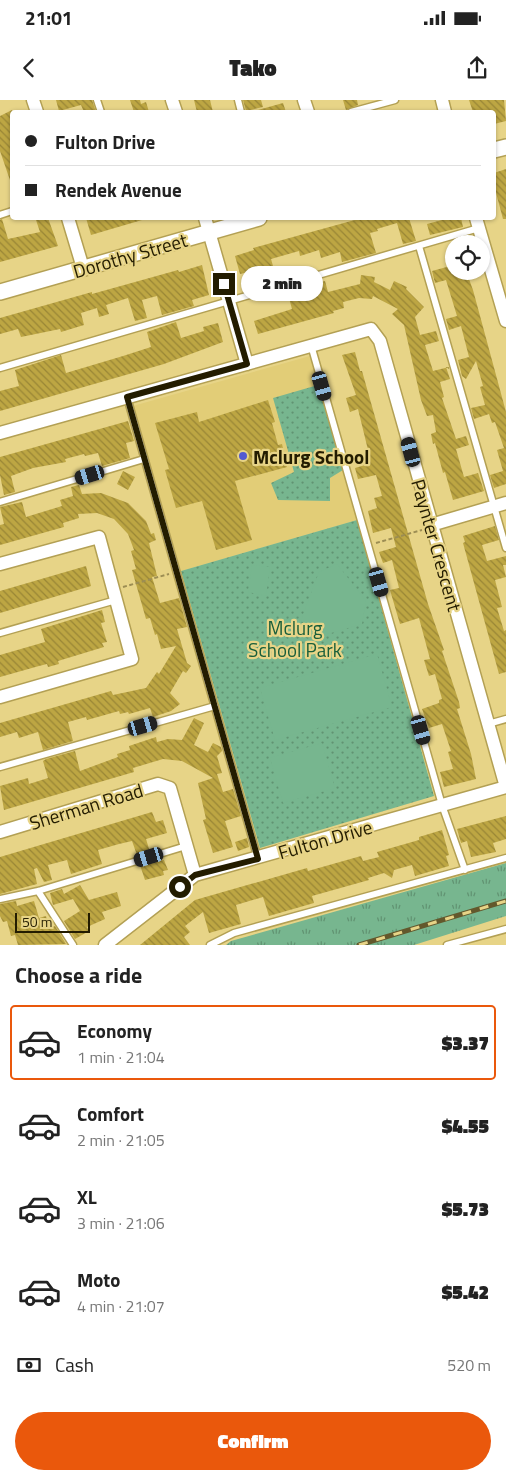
<!DOCTYPE html>
<html lang="en">
<head>
<meta charset="utf-8">
<style>
  :root { --surface:#fff; --page:#f6f6f6; --text:#222; --muted:#767676; --line:#e0e0e0; --accent:#ea580c }
  body { margin:0; font-family:"Titillium Web",sans-serif; background:var(--page); color:var(--text); height:100vh; display:flex; flex-direction:column; font-size:19px; white-space:nowrap }
  * { box-sizing:border-box; margin:0 }
  p { font-size:16px; color:var(--muted) }
  .icon { flex:none; width:28px; height:28px; fill:none; stroke:currentColor; stroke-width:2; stroke-linecap:round; stroke-linejoin:round }
  .map { position:relative; height:845px; overflow:hidden }
  .details { display:flex; flex-direction:column; background:var(--surface); flex:1 }
  .details>* { flex:none }
  .banner { position:absolute; left:10px; top:10px; width:486px; height:110px; border-radius:5px; box-shadow:0 1px 4px #0004; display:grid; align-content:center; height:110px; padding:0 15px; background:var(--surface) }
  .fabs { position:absolute; left:445px; top:135px; display:grid; gap:10px }
  .fabs a { display:grid; place-items:center; width:45px; height:45px; border-radius:50%; background:var(--surface); box-shadow:0 1px 4px #0004; font-size:25px }
  .scale { position:absolute; left:15px; bottom:12px; width:75px; box-sizing:border-box; padding-left:5px; border:2px solid #231c00; border-top:0; font-size:14px; line-height:18px; white-space:nowrap; color:#231c00; -webkit-text-stroke:4px #e7d487; paint-order:stroke }
  .end { position:absolute; width:22px; height:22px; margin:-11px; border:6px solid #231c00; background:#fff; box-shadow:0 0 0 2px #fff }
  .from { border-radius:50% }
  .bubble { position:absolute; height:35px; border-radius:18px; background:var(--surface); box-shadow:0 1px 4px #0004; font-size:16px; font-weight:800; line-height:35px; text-align:center }
  .car { position:absolute; width:15px; height:30px; margin:-15px -8px; border-radius:6px; box-shadow:0 0 4px 1px #0007; background:linear-gradient(#222 24%,#8ab4d8 0 40%,#222 0 76%,#8ab4d8 0 86%,#222 0) }
  .banner b { display:flex; align-items:center; gap:18px; height:48px; font-size:19px }
  .banner b+b { border-top:1px solid var(--line) }
  .banner i { width:12px; height:12px; background:var(--text) }
  ul { padding:0; list-style:none }
  li { display:flex; align-items:center; gap:15px; height:75px; margin:0 10px 8px; padding:0 5px; border:2px solid transparent; border-radius:5px }
  li div { flex:1 }
  li b { display:block; font-size:19px }
  li em { font-style:normal; font-weight:800 }
  li.current { border-color:var(--accent) }
  li>.icon { width:45px; height:45px; stroke-width:1.5 }
  h2 { padding:0 15px; font-size:22px; line-height:60px }
  .pay { display:flex; align-items:center; gap:12px; height:55px; padding:0 15px; font-size:19px }
  .pay p { margin-inline-start:auto }
  .button { display:flex; gap:10px; margin-top:auto; padding:10px 15px }
  .button a { flex:1; height:58px; border-radius:30px; background:var(--accent); color:#fff; font-size:20px; font-weight:800; line-height:58px; text-align:center }
  .status { display:flex; justify-content:space-between; align-items:center; height:35px; padding:0 25px; background:var(--surface); direction:ltr }
  .status svg { height:14px; fill:currentColor }
  header { display:flex; justify-content:space-between; align-items:center; height:65px; padding:0 15px; background:var(--surface); font-size:22px; font-weight:800 }
  .map>svg:first-child { display:block }
  .built { fill:#e2cd77 }
  .grass { fill:url(#grass-tufts) }
  .park { fill:url(#park-dots) }
  .garden { fill:#77b68f }
  .building { fill:url(#building-back-hatch) }
  .lines { fill:none; stroke-linecap:round; stroke-linejoin:round }
  .service-casing { stroke:#b3a054; stroke-width:9 }
  .minor-casing { stroke:#b3a054; stroke-width:15 }
  .tertiary-casing { stroke:#b3a054; stroke-width:18 }
  .path { stroke:#9c8d53; stroke-width:2; stroke-dasharray:4 2.5; stroke-linecap:butt }
  .service { stroke:#fff; stroke-width:6 }
  .minor { stroke:#fff; stroke-width:12 }
  .tertiary { stroke:#fff; stroke-width:15 }
  .rail-casing { stroke:#63582c; stroke-width:5 }
  .rail { stroke:#e7d487; stroke-width:3; stroke-dasharray:9; stroke-linecap:butt }
  .route { stroke:#231c00; stroke-width:6 }
  .poi-dot { fill:#535ad1; stroke:#e7d487; stroke-width:2 }
  .labels { text-anchor:middle; dominant-baseline:central; stroke-width:4.5; stroke-linejoin:round; paint-order:stroke }
  .street-label { font-size:19px; fill:#231c00; stroke:#e7d487 }
  .poi-label { font-size:19px; font-weight:bold; fill:#231c00; stroke:#e7d487; text-anchor:start }
  .park-label { font-size:19px; fill:#195e3a; stroke:#e7d487 }
</style>
</head>
<body>
<div class="status"><b>21:01</b><svg viewBox="0 0 49 12"><path d="M0 12V9h3v3zM5 12V6h3v6zM10 12V3h3v9zM15 12V0h3v12zM26 1h20v11H26zM47 4h2v5h-2z"/></svg></div>
<header><svg class="icon" aria-label="back" viewBox="0 0 24 24"><path d="M15 5l-7 7 7 7"/></svg>Tako<svg class="icon" aria-label="share" viewBox="0 0 24 24"><path d="M12 15V3M7 8l5-5 5 5M5 13v7h14v-7"/></svg></header>
<div class="map">
<svg width="506" height="845" viewBox="0 0 506 845">
  <defs>
    <pattern id="grass-tufts" width="24" height="20" patternUnits="userSpaceOnUse" patternTransform="scale(1.25)"><rect width="24" height="20" fill="#77b68f"/><path d="M3 7l-1-3M5 7V3M7 7l1-3M15 17l-1-3M17 17v-4M19 17l1-3" fill="none" stroke="#619372"/></pattern>
    <pattern id="park-dots" width="8" height="8" patternUnits="userSpaceOnUse" patternTransform="scale(1.25)"><rect width="8" height="8" fill="#77b68f"/><path d="M2 2h.1M6 6h.1" fill="none" stroke="#619372" stroke-width="1.8" stroke-linecap="round"/></pattern>
    <pattern id="building-back-hatch" width="6" height="6" patternUnits="userSpaceOnUse" patternTransform="scale(1.25)"><rect width="6" height="6" fill="#bda643"/><path d="M-1 5l2 2M0 0l6 6M5-1l2 2" fill="none" stroke="#998636"/></pattern>
  </defs>
  <rect width="100%" height="100%" fill="#e7d487"/>
  <path class="built" d="M310 256 357 420 181 471 133 306Z"/>
  <path class="grass" d="M506 763V816L414 845H226L231 841Z"/>
  <path class="park" d="M318 285 343 370 330 378V401L278 400 271 383 294 372 273 298Z
    M357 420 434 696 260 748 181 471Z"/>
  <path class="garden" d="M337 464 366 501 362 524 314 538 301 520 319 472Z
    M252 465 270 467 266 496 248 492Z
    M377 554 392 607 275 640 260 588Z
    M322 643 335 688 283 703 270 658Z"/>
  <path class="building" d="M56 0H92L96 12H84L81 5 59 11Z
    M130 0H140L141 4 146 2 149 12H134Z
    M194 0H210L213 12H197Z
    M243 0H261L263 7 246 11Z
    M343 0H357L358 5 346 10Z
    M469 0H504L506 21 494 24V12H473Z
    M283 3 286 12H258V10Z
    M12 10V83H11L0 51V16Z
    M506 69V119H503L495 89 494 90V73Z
    M48 118 58 146 0 162V120L2 119 8 139 40 132 36 120Z
    M86 118H141L142 120 91 135Z
    M362 118H409L416 141 403 144 397 123 377 129 378 131 370 133 376 153 342 162 340 152 321 158 319 150 300 156 299 151 271 159 273 166 240 174 235 156 254 150 253 148Z
    M441 118H461L463 127 430 135 427 124 442 120Z
    M202 165 209 195 192 200 194 206 162 215 157 196 142 200 147 218 135 221 128 198 106 205 109 214 99 217 97 208 81 213 84 225 61 232 60 229 21 237 18 229 0 234V218L92 192V194L178 170 179 172Z
    M454 165V171H466L473 190 506 312V384L494 388 490 375 503 371 497 350 504 348 495 322 492 323 489 314 474 319 471 308 485 305 480 287 483 286 476 261 466 279 462 276 458 260 469 257 461 226 449 230 446 219 457 216 446 180 435 183 432 171Z
    M361 175 375 177 374 182 390 190 394 181 407 187 406 189 424 207 415 217 420 235 436 231 439 241 425 245 433 271 449 267V269L446 267 450 279 440 282 444 297 442 298 456 339 466 336 469 345 456 349 464 377 478 373 484 391 453 400 445 372 443 373 435 343 433 344 431 334 436 332 433 315 427 316 421 300 404 225 392 214 398 209 373 196 372 199 359 198 343 202 344 208 333 211 334 213 258 234 254 221 292 209 287 191 299 188 303 200 318 196 314 184 325 181 328 192 360 184Z
    M176 222 181 238 204 231 203 227 218 223 223 242 164 264 0 311V291L19 286 15 270 61 255 66 273 123 256 151 247 147 232Z
    M355 252 360 271H362L428 504 444 550 442 551 459 602 460 608 457 609 471 654 476 679 444 687 440 672 453 669 448 652 451 651 442 624 429 628 422 609 439 603V600L442 599 435 574 429 576 424 560 430 559 419 518 400 524 397 514 390 490 399 488 392 460 383 463 379 452 396 447 391 428 373 433 368 411 377 408 374 398 382 396 376 375 358 379 355 368 368 364 364 348 368 350 358 309 350 312 346 298 356 295 342 255Z
    M268 300 275 322 272 323 278 345 282 344 287 367 235 381 252 440 216 450 202 401 176 408 165 370 169 369 155 323 197 312 199 322Z
    M128 321 134 341 126 343 130 358 102 366 98 353 85 356 84 354 65 359 66 362 33 368 11 376 15 392 4 395 0 375V357Z
    M123 371 135 377 128 390 117 384Z
    M79 385 82 394 101 393 128 403 146 421 151 434 154 433 156 440 149 443 157 476 152 477 160 503 179 498 187 527 177 529 187 563 191 566 186 573 183 571 170 593 180 604 171 611 153 617 150 608 129 614 128 612 120 614 119 611 87 620 86 617 68 622 73 641 43 650 38 632 19 638 17 632 0 637V623L111 591 113 595 146 588 157 572 159 574 176 546 161 549 157 534 155 535 150 518 146 519 132 470 136 469 131 451 134 450 128 434 114 419 97 413 78 414 79 418 63 423 64 427 0 445V425L4 424 0 407 22 402 26 417 62 406 60 400 73 396 71 387Z
    M495 426 499 440 482 445 487 461 506 456V465H503L506 477 495 480 502 507 497 508 504 531 506 530V572L499 574 463 443 465 442 463 436Z
    M86 466 91 486 0 513V491Z
    M102 510 105 522 101 523 107 542 102 543 104 547 58 561 59 564 48 567 47 564 39 566 0 577V555L45 542 41 529Z
    M194 618 204 623 194 645 208 652 213 643 221 647 222 651 217 656 222 673 217 674 223 692 233 689 241 716 225 721 233 747 213 753 203 720 206 719 198 683 213 678 182 661 163 659 133 668 134 672 4 710 0 686 28 678 29 684 48 678 43 661 46 659 75 651 80 671 118 657 117 654 130 650 129 646 156 637 157 642 168 639 182 640Z
    M152 712 156 722 163 720 167 733 146 739 150 752 137 755 132 741 119 744 98 750 102 764 71 774 67 760 48 765 52 780 44 782 37 768 34 769 37 784 0 794V757Z
    M506 716V739L493 743 496 752 471 757 467 741 461 743 457 729Z
    M442 730 449 755 446 756 449 766 415 776 412 765 394 770 392 778 384 773 368 778 369 780 312 796 314 803 269 816 263 797 236 805 241 824 209 833 203 812 185 826 190 832 184 837 190 845H140L195 800 307 768 308 771 361 756 363 761 379 757 377 752 419 740V737Z
    M247 738 249 747 238 751 235 742Z
    M164 760 168 770 163 771 164 775 145 780 140 765Z
    M80 785 89 800 117 792 121 806 102 812 105 819 87 827 89 831 75 839 64 821 80 811 73 799 53 805 50 793 62 789 64 794Z
    M16 801 17 806 34 801 39 818 46 816 49 828 55 826 66 844 18 845 15 835 11 836 7 821 3 822 0 816V804Z"/>
  <g class="lines">
    <g class="service-casing">
      <path id="service" d="M97 0 101 12
        M238 0 241 12
        M351 12 395 0
        M0 115 12 111
        M419 146 506 448
        M311 245 442 705 465 770
        M0 268 479 128
        M127 297 258 759
        M0 402 144 359
        M0 533 116 500
        M488 624 506 619
        M0 667 215 606
        M38 791 73 845
        M0 799 38 791 186 746
        M210 845 234 833 506 758
        M447 845 506 829"/>
    </g>
    <g class="minor-casing">
      <path id="minor" d="M33 0 37 12
        M172 0 176 12
        M304 0 308 12
        M442 0 445 12
        M68 118 83 168
        M205 118 247 264
        M476 118 506 221
        M0 333 371 229 380 241 506 687 195 775 105 845
        M431 425 506 403
        M0 464 99 437 132 559 0 597
        M0 732 158 684 170 688 195 775"/>
    </g>
    <g class="tertiary-casing">
      <path id="tertiary" d="M494 50 506 47
        M0 192 259 118"/>
    </g>
    <path class="path" d="M376 443 422 430
      M123 487 169 474"/>
    <use href="#service" class="service"/>
    <use href="#minor" class="minor"/>
    <use href="#tertiary" class="tertiary"/>
    <g class="rail-casing">
      <path id="rail" d="M359 845 506 801"/>
    </g>
    <use href="#rail" class="rail"/>
  </g>
  <g class="lines">
    <path class="route" d="M180 787 195 775 258 759 127 297 247 264 224 184"/>
  </g>
  <circle class="poi-dot" cx="243" cy="356" r="5"/>
  <g class="labels">
    <g class="street-label">
      <text transform="translate(130 155) rotate(-16)">Dorothy Street</text>
      <text transform="translate(437 445) rotate(74)">Paynter Crescent</text>
      <text transform="translate(86 706) rotate(-17)">Sherman Road</text>
      <text transform="translate(325 739) rotate(-16)">Fulton Drive</text>
    </g>
    <g class="poi-label">
      <text x="253" y="356">Mclurg School</text>
    </g>
    <g class="park-label">
      <text x="295" y="527">Mclurg<tspan x="295" dy="22">School Park</tspan></text>
    </g>
  </g>
</svg>
<div class="fabs">
<a><svg class="icon" aria-label="locate" viewBox="0 0 24 24"><circle cx="12" cy="12" r="6"/><path d="M12 2v4M12 18v4M2 12h4M18 12h4"/></svg></a>
</div>
<div class="scale">50 m</div>
<i class="end from" style="left:180px;top:787px"></i>
<i class="end" style="left:224px;top:184px"></i>
<div class="bubble" style="left:241px;top:166px;width:82px">2 min</div>
<i class="car" style="left:322px;top:286px;rotate:164deg"></i>
<i class="car" style="left:411px;top:352px;rotate:345deg"></i>
<i class="car" style="left:90px;top:375px;rotate:253deg"></i>
<i class="car" style="left:379px;top:482px;rotate:164deg"></i>
<i class="car" style="left:143px;top:626px;rotate:74deg"></i>
<i class="car" style="left:421px;top:630px;rotate:164deg"></i>
<i class="car" style="left:149px;top:757px;rotate:253deg"></i>
<div class="banner">
<b><i class="from"></i>Fulton Drive</b>
<b><i></i>Rendek Avenue</b>
</div>
</div>
<section class="details">
<h2>Choose a ride</h2>
<ul>
<li class="current"><svg class="icon" aria-label="car" viewBox="0 0 24 24"><path d="M5 17H2v-5l4-1 3-4h7l3 4 3 1v5h-3M9 17h6M6 11h13"/><circle cx="7" cy="17" r="2"/><circle cx="17" cy="17" r="2"/></svg><div><b>Economy</b><p>1 min · 21:04</p></div><em>$3.37</em></li>
<li><svg class="icon" aria-label="car" viewBox="0 0 24 24"><path d="M5 17H2v-5l4-1 3-4h7l3 4 3 1v5h-3M9 17h6M6 11h13"/><circle cx="7" cy="17" r="2"/><circle cx="17" cy="17" r="2"/></svg><div><b>Comfort</b><p>2 min · 21:05</p></div><em>$4.55</em></li>
<li><svg class="icon" aria-label="car" viewBox="0 0 24 24"><path d="M5 17H2v-5l4-1 3-4h7l3 4 3 1v5h-3M9 17h6M6 11h13"/><circle cx="7" cy="17" r="2"/><circle cx="17" cy="17" r="2"/></svg><div><b>XL</b><p>3 min · 21:06</p></div><em>$5.73</em></li>
<li><svg class="icon" aria-label="car" viewBox="0 0 24 24"><path d="M5 17H2v-5l4-1 3-4h7l3 4 3 1v5h-3M9 17h6M6 11h13"/><circle cx="7" cy="17" r="2"/><circle cx="17" cy="17" r="2"/></svg><div><b>Moto</b><p>4 min · 21:07</p></div><em>$5.42</em></li>
</ul>
<div class="pay"><svg class="icon" aria-label="cash" viewBox="0 0 24 24"><path d="M3 7h18v10H3z"/><circle cx="12" cy="12" r="2"/></svg>Cash<p>520 m</p></div>
<div class="button"><a>Confirm</a></div>
</section>
</body>
</html>
